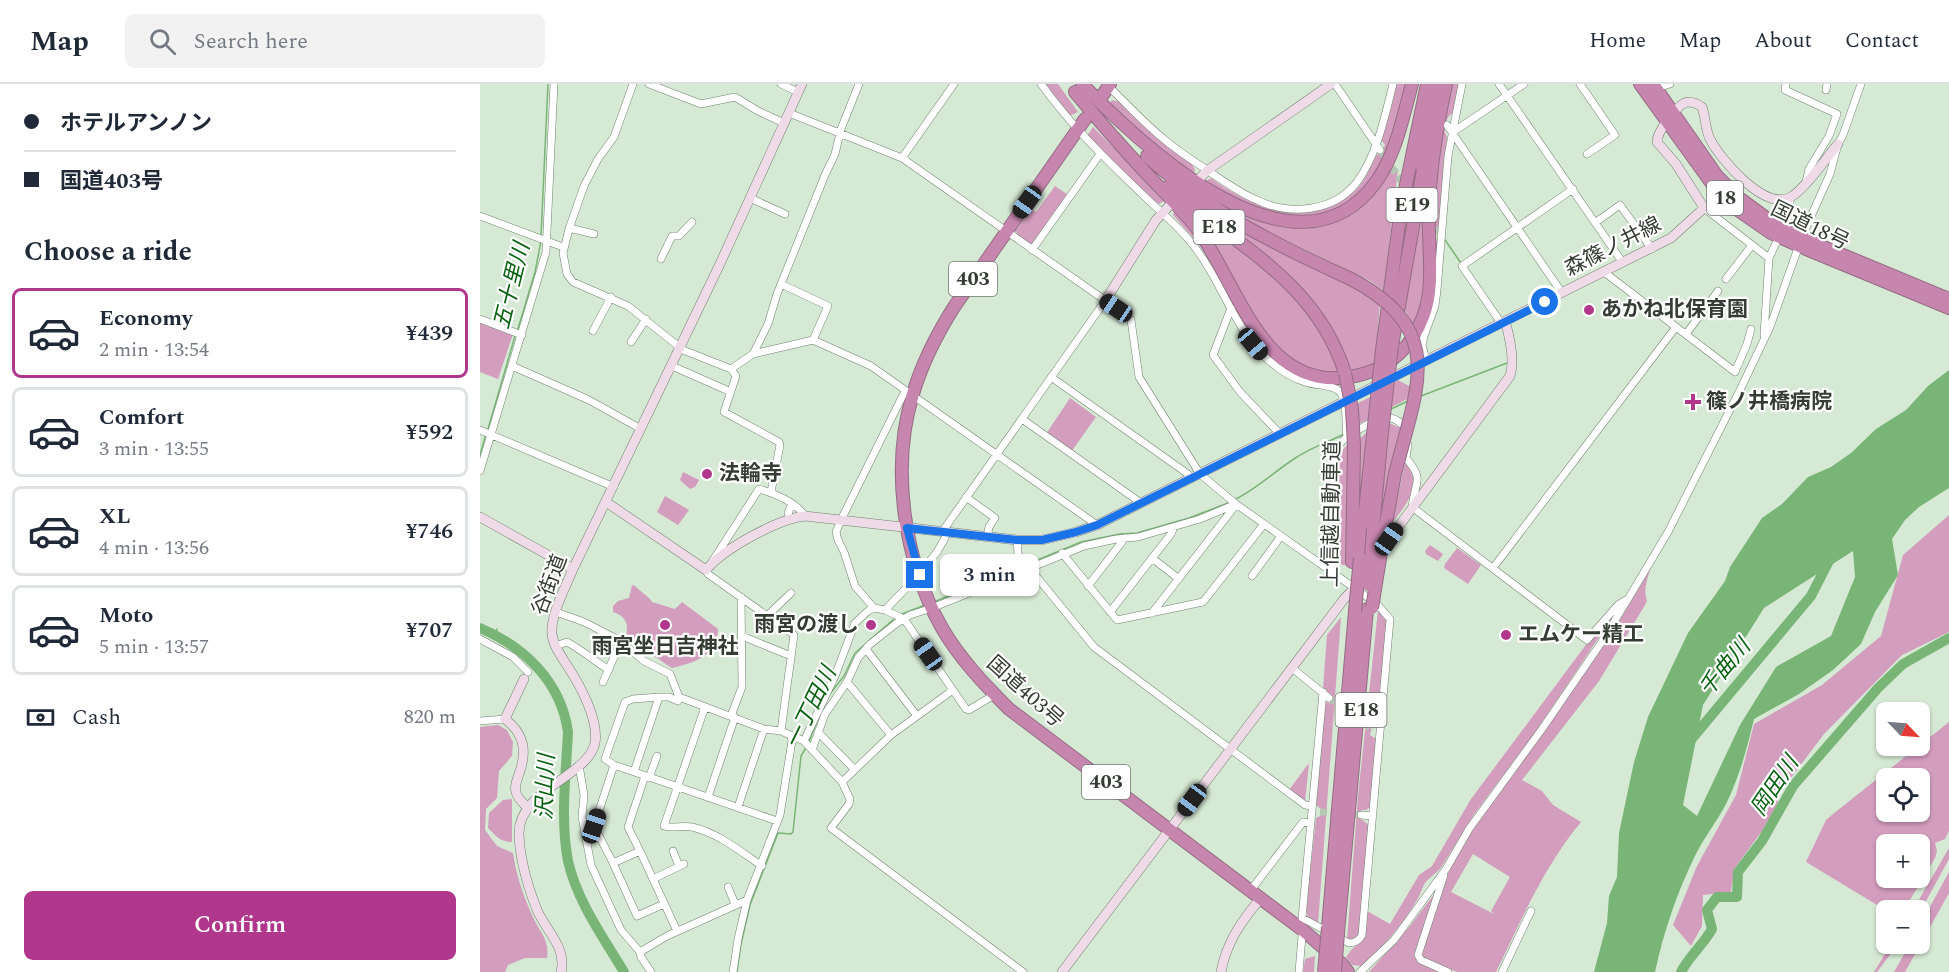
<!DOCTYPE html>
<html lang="en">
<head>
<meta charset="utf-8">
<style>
  :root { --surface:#fff; --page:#f2f2f3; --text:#1f2937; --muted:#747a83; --line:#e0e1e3; --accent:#b0378b }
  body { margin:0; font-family:Spectral,"Noto Sans JP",serif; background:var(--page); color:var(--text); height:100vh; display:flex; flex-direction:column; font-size:22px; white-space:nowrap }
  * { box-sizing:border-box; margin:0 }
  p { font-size:20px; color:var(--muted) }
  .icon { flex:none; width:33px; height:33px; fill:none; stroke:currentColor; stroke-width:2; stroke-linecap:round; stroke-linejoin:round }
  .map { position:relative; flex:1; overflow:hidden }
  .side { display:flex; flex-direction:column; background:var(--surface); width:480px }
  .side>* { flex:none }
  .top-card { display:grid; align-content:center; height:132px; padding:0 24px; background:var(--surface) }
  .needle { width:39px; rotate:115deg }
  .fabs { position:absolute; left:1396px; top:618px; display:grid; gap:12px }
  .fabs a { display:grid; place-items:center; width:54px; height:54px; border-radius:9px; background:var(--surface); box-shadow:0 2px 4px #0004; font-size:30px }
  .end { position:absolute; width:27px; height:27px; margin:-14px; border:8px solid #1a73e8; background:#fff; box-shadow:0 0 0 3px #fff }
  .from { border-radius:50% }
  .bubble { position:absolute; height:42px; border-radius:9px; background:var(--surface); box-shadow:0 2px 4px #0004; font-size:20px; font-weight:600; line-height:42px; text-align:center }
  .car { position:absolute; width:18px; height:36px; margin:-18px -9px; border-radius:8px; box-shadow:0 0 4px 2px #0007; background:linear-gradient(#222 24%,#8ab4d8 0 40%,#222 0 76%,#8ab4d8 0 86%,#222 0) }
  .top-card b { display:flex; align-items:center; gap:21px; height:57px; font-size:22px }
  .top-card b+b { border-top:2px solid var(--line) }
  .top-card i { width:15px; height:15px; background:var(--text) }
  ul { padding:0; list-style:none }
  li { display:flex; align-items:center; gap:18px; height:90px; margin:0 12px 9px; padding:0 12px; border:3px solid var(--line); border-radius:9px }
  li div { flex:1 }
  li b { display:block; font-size:22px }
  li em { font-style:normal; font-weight:600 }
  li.selected { border-color:var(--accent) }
  li>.icon { width:54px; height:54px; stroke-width:1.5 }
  h2 { padding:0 24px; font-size:27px; line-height:72px }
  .pay { display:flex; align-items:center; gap:15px; height:66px; padding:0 24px; font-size:22px }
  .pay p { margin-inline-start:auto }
  .button { display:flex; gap:12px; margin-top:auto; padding:12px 24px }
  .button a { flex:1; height:69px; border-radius:9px; background:var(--accent); color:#fff; font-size:24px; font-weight:600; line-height:69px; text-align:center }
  header { display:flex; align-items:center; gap:36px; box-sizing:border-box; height:84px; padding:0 30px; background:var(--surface); border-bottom:2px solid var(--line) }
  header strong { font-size:28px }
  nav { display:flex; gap:33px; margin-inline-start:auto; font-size:21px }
  .search { width:420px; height:54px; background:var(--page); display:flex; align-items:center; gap:15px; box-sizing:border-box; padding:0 21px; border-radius:9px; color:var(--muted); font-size:22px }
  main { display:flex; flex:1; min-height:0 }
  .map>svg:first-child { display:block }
  .green { fill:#d39dbe; fill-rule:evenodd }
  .water { fill:#79b577; fill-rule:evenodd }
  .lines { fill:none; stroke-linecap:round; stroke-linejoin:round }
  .stream { stroke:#79b577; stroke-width:1.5 }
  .river { stroke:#79b577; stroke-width:10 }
  .street-tunnel { stroke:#b6c6b4; stroke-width:7; stroke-dasharray:7 3.5; stroke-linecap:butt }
  .street-casing { stroke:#70826f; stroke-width:8 }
  .secondary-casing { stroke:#70826f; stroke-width:10 }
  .highway-casing { stroke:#946c83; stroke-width:14 }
  .street { stroke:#fff; stroke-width:7 }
  .secondary { stroke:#eedbe7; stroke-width:9 }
  .highway { stroke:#c786ae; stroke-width:12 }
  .highway-bridge-casing { stroke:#946c83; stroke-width:14; stroke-linecap:butt }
  .highway-bridge { stroke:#c786ae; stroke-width:12 }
  .route { stroke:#1a73e8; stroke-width:8 }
  .poi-dot { fill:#b0378b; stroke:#fff; stroke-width:2 }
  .labels { text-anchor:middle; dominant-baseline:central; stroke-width:4.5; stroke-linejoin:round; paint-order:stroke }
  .shield { fill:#fff; stroke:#717671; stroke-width:1.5 }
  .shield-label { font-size:20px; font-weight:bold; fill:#343c34 }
  .street-label { font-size:21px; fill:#343c34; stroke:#fff }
  .poi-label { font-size:21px; font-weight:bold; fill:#343c34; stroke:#fff; text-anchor:start }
  .water-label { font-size:22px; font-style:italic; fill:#06610f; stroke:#fff }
</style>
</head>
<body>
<header>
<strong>Map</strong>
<div class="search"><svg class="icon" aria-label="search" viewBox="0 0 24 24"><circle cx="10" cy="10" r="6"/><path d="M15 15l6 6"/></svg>Search here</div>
<nav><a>Home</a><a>Map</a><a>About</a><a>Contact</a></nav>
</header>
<main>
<section class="side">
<div class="top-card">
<b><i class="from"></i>ホテルアンノン</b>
<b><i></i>国道403号</b>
</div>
<h2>Choose a ride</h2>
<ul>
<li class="selected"><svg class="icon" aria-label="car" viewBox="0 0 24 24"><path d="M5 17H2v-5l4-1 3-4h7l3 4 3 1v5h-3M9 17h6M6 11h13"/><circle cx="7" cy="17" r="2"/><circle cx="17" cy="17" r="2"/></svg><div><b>Economy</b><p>2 min · 13:54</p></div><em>¥439</em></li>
<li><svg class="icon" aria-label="car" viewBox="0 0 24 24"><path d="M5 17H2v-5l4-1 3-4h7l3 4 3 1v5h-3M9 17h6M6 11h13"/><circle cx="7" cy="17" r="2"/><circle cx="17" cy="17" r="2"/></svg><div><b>Comfort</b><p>3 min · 13:55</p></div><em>¥592</em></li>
<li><svg class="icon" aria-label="car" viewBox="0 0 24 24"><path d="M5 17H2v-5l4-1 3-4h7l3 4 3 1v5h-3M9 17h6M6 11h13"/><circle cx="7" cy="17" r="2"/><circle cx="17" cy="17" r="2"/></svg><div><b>XL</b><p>4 min · 13:56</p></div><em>¥746</em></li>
<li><svg class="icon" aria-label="car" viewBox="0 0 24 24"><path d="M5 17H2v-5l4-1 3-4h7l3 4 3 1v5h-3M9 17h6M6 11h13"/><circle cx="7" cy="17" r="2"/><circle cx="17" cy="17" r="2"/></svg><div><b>Moto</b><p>5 min · 13:57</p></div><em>¥707</em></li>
</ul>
<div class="pay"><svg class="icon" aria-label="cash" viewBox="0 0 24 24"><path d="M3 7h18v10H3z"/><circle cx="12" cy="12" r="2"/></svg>Cash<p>820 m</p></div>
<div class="button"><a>Confirm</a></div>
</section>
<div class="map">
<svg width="1469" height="888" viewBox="0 0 1469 888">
  <rect width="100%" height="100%" fill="#d6e9d4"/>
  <path class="green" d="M566 0H578L598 28 589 32Z
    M916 0H927C913 46 900 115 846 130 840 131 833 131 828 132 811 133 794 132 778 126 760 119 743 107 725 98L731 94C765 119 815 142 856 119 862 116 870 112 875 107 885 97 890 84 896 71L900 70 905 61 901 56Z
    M972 0H979L973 29 969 32 963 43 967 53 959 141 954 151 958 160 954 202C951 132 955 67 972 0Z
    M632 16 640 18 712 80 715 86 713 90 694 79 629 20Z
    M613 43 678 108 684 117 679 120 671 116 607 52Z
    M908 82 918 85 904 207 890 197 763 136 725 108 791 139 802 141 829 142 859 133Z
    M946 96C946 137 952 208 934 244L925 226 933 163Z
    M575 102 587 110 553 160 550 161 537 151 536 147 551 125 556 128Z
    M712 118 722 119 853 189 900 219 895 281 870 290 845 235Z
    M701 120 786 186 830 228 844 250 860 291 827 286 793 264Z
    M694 128C719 142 743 200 757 225L721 163 693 131Z
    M0 238 33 250 18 295 0 288Z
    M918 296 931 303 929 314 910 324 912 299Z
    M892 312 889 335 877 341 874 321Z
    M590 314 616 333 591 368 566 350Z
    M908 339 922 344 900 444Z
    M888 347 880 421H878V356Z
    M868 359 869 409 866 481H862L857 477 856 472 859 371Z
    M925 379C945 399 926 421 912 439Z
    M203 388 219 396 215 403 210 405 200 396Z
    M185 412 209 426 198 441 177 428Z
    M1469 431V548L1422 571 1344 650 1301 707 1296 723 1282 747 1254 785 1251 808 1223 811 1222 842 1211 862 1193 841 1217 782 1256 711 1274 640 1342 601 1401 552 1423 471Z
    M950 461 963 470 958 477 946 470 945 467Z
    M977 464 1001 481 988 500 964 484 965 480Z
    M1171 484C1167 495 1163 506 1167 517L1165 521 1119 597 1042 696 1062 707 1073 721 1101 738C1064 782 1041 837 1016 888H977L943 874 942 871 966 788 989 750 1126 558ZM993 770 1030 793 1011 827 1014 830 971 808Z
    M152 501 155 502C160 508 168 511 172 518L195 525 202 518 238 545C237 572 214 579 192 584 184 580 178 573 170 570 159 565 153 564 146 553 149 540 146 532 133 528V522L138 517 149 514Z
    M898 526 907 538 898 639 892 641 890 651 898 656 890 723 886 726H882L881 735 889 741 879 850 873 855 867 856 878 712Z
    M1137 526 1057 646 995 729 962 782C958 789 950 792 945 799 942 804 940 811 937 816 922 841 904 863 881 882L872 881 866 873 872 865 881 858 887 827 910 840 939 791 952 782 991 715 1108 558 1114 553Z
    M861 533 838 840 828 834 826 826 836 734 840 732 841 725 836 721 844 622 846 618 850 619 851 611 843 604 847 551Z
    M1469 638V747L1465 755 1455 759 1457 767 1455 774 1424 826 1407 827 1326 778 1346 736 1353 730ZM1440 694V728H1407V694ZM1407 760H1440V794H1407Z
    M18 641 27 646 33 658 32 672 19 687 17 714 6 725 5 746 17 762 33 769C36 790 43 811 52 831 59 848 70 855 67 874H45L28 881 25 888H0V643Z
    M829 679 825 718 809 706Z
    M32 715V758C20 758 16 752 8 744L9 729 23 716Z
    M1469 764V775L1440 828V826H1433Z
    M1469 788V809L1425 888H1414L1430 860H1440V841Z
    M955 809 936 870 937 878 960 888H889L930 842Z
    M1411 860H1418L1397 888H1394Z
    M835 872 834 888H823L825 875Z"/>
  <path class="water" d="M1469 286V404L1439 423 1425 436 1412 455 1418 491 1395 528 1381 560 1353 586 1319 610 1274 635C1267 664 1260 691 1247 718 1238 736 1225 752 1216 770 1197 808 1184 847 1175 888H1114L1127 839 1129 812 1137 793 1139 749 1154 678 1168 633 1208 549 1245 497 1250 483 1282 434 1302 420 1328 393 1351 383 1371 369 1396 345 1426 326 1448 302ZM1373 467 1375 493 1351 552 1296 583 1260 641 1217 732 1203 721 1223 621 1284 524Z"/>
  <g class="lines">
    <path class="stream" d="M61 152 68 0
      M965 156 981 179
      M37 248 55 188 61 157
      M941 312 1027 279
      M911 325 928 317
      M8 345 35 252
      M0 371 5 353
      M756 415C778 404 796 386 817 373 832 363 849 358 864 350
      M550 479 601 458 640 450 657 449 709 434 748 419
      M456 517 543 482
      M422 530 445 521
      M15 551 17 545
      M349 611 364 592 375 569 415 534
      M329 658 336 640
      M257 888 261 860 270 821 298 749 311 750 313 748 321 672 327 662"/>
    <path class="river" d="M0 544C45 563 81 598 88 648 86 690 80 735 88 777 97 817 123 853 144 888
      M1210 657 1331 512 1351 473
      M1201 888C1210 871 1223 861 1232 845L1227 826 1237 813H1257L1258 788 1282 757 1313 702 1398 604 1423 580 1469 554"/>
    <path class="street-tunnel" d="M900 66 958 150
      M849 614 867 627
      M876 633 893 646
      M840 728 881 731"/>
    <g class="street-casing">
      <path id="street" d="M153 0 134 53 118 75 104 102 89 145 83 169 87 190 93 198 148 222 203 266 251 285 273 270 288 240 297 210 345 91 355 70 361 45 379 0
        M169 0 221 20 255 13 278 27 304 39
        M301 0 318 8
        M561 0C590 40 624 74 660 108 676 124 694 138 709 156 739 191 751 238 783 271 795 283 809 293 825 298 835 302 853 300 860 308 868 318 865 340 867 353L858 361 855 372 851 487
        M855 0 900 66
        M1019 0 1143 179
        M1100 0 1135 51 1107 70
        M1306 0 1305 6 1357 30 1349 52 1329 85 1326 98
        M629 3C648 21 665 40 685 56 699 68 715 78 730 88 745 98 760 109 777 116 810 132 854 128 877 98 897 71 905 32 913 0
        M1176 4 1190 0
        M1346 6 1347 0
        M309 29 422 74 646 231 651 236 659 293 720 390 756 420 897 520 910 535 882 851C879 857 875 859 869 859L822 834 843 608
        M967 41 1082 209
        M973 48 1044 0
        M422 74 474 0
        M270 114 305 130
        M1224 124 1289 174
        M0 132 83 163
        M1305 136 1309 123 1310 114
        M1116 138 1140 121 1172 165
        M89 144 114 150
        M1324 148 1350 90 1358 60 1363 51 1381 0
        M552 166 620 70
        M181 175 192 152H199L212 138
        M1124 188 1255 288 1267 260 1271 245
        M1246 195 1272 161
        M301 200 348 222 333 256
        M751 224 733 271 760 308 800 350
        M0 235 42 251
        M1021 239 982 182 1093 105
        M113 247 131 213
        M1206 250 1238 207
        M1284 251 1289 174 1296 159
        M151 258 166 235
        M273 270 333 256 391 282 617 441
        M946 276 942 261 944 252 955 222 957 206 968 72 982 0
        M32 282 109 316 161 345
        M192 282 251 308
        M251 285 256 292 244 328 299 358 300 361 291 408
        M571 293 708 390
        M425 307 361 436 356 448 358 456 364 468 375 502 394 524 405 526 424 535 486 625 489 626 514 611
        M542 335 661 419
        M0 346 134 403
        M873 349C892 338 912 322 927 347
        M928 361 926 374C945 396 935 397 932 423L1107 556 1138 521 1146 516
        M0 387 66 168 74 0
        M486 413 515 434 509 443 507 453
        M310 434 308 429 312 420
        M462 448 625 217
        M537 456 538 470 614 563 825 721 832 722
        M582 469 637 536 723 518 784 440
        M672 474 699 495
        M232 478 279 405C294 409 316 418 325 432
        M444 484 457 468 465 454
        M1013 484 1196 243
        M226 486 228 490 314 551 301 647
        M772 492 801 452
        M608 502 645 454
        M405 526 433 497
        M76 528 104 538 139 556 164 577 190 590 199 613
        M630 528 691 450 694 443
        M672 529 755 422
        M287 532 311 509
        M262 552 311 572
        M0 555 33 573 48 588
        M75 562 87 558C102 566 114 577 129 586
        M386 565 437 632
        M812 584 849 614
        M123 598 141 557
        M367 598 411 651
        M179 613H189L198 617 199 613 284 645 301 647 324 657 362 698 370 715 369 720 351 744 543 888
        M225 623 184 742C193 745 202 741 212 743 238 749 260 767 282 782
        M251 632 262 603 261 513
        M0 637 25 635
        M338 648 374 685
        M324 657 355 592 375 539 388 527 394 524
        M332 666 345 630 367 598 378 574 389 561 417 539 430 531 452 524 604 462 636 455 658 453 720 435 756 420
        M99 681 104 711 102 733 111 781 141 846 160 868 161 873 171 888
        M134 681 125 675 145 618 153 615 179 613 154 688
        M169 694 177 672
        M362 698 411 651 473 606
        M228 713 255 633
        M258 723 284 645
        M881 731 893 732
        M114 742 133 779
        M104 747 114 742 134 681 297 737
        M160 767 148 743 165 692
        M193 767 199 782
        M964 791 938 871 941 876 968 888
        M173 795 204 780
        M248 803 255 820
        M771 806 823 738 830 739
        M184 820 157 832 133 779 160 767 197 847
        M160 868 187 852 267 816
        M253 888 258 855 267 816 300 731 312 657 311 653
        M819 888 822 852
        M880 888 914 856 966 785 989 745 1062 645 1121 559 1148 515 1188 448 1261 304 1290 243 1317 167
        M1022 888 1051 827"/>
    </g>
    <g class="secondary-casing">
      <path id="secondary" d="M719 95 728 86 851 0
        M625 217 676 136 690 121
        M126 418 226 486C243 465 298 435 325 432L537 456H562L596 448 617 441 1191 154 1224 124 1196 80 1177 58C1177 48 1198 19 1208 18 1214 18 1218 20 1222 23 1226 34 1225 45 1230 55 1240 75 1285 128 1311 113 1326 104 1346 74 1358 60
        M0 433 93 485
        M902 465 1030 292C1035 276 1030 254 1025 237
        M44 595 25 635C45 650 47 668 39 690 37 696 34 702 36 708 37 714 43 719 47 723
        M81 888C87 863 66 847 57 826 48 803 40 775 39 751 37 706 108 693 115 659 119 636 100 601 88 583 82 573 73 562 72 550 70 532 86 502 93 485L239 182 322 0
        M582 888 864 515 879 499
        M741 888C746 859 762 836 781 814"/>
    </g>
    <g class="highway-casing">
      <path id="highway" d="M602 0C662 62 816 208 896 98 916 70 923 33 932 0
        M1160 0 1235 104 1255 124 1291 149 1326 165 1469 224
        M1173 0 1237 92 1259 114 1293 139 1329 157 1469 215
        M595 8C618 36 642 63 667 90 683 107 701 124 716 143 760 202 784 318 883 290 911 283 933 260 943 233 956 200 947 160 949 125 950 83 957 42 966 0
        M622 12 630 0
        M605 35 474 223C457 250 442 279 433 310 410 384 424 477 462 544 480 575 504 600 529 625L824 847 862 880 868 888
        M667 72C726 126 798 162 871 195
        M939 80 956 0
        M688 103C757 162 836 197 865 289
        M912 262 945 74
        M902 266 921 125 947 0
        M905 444 915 390
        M893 445 902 348
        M880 474 893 351
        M872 478 874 362
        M848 843 875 527
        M858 849 887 525"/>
    </g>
    <use href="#street" class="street"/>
    <use href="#secondary" class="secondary"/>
    <use href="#highway" class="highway"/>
    <g class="highway-bridge-casing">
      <path id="highway-bridge" d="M871 195C969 247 936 304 915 390
        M865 289 872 325 874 362
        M902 348 912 262
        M893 351 902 266
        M889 501 893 445
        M892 524 905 444
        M875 527 880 474
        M844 888 848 843
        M855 888 858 849"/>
    </g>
    <use href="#highway-bridge" class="highway-bridge"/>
  </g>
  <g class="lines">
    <path class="route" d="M440 491 427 444 537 456H562L596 448 617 441 720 390 1065 218"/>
  </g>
  <g class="poi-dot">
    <circle cx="1109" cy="226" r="6"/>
    <path d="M1210 309h6v6h6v6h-6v6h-6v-6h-6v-6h6z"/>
    <circle cx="227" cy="390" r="6"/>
    <circle cx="185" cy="541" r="6"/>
    <circle cx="391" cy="541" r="6"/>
    <circle cx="1026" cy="551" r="6"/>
  </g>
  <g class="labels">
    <g class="shield">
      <rect x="1227" y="97" width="36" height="34" rx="4.5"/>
      <rect x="906.5" y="104" width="51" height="34" rx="4.5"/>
      <rect x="713.5" y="126" width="51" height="34" rx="4.5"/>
      <rect x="469" y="178" width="48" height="34" rx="4.5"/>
      <rect x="855.5" y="609" width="51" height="34" rx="4.5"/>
      <rect x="602" y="681" width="48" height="34" rx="4.5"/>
    </g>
    <g class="shield-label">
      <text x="1245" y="114">18</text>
      <text x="932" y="121">E19</text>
      <text x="739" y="143">E18</text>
      <text x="493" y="195">403</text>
      <text x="881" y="626">E18</text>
      <text x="626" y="698">403</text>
    </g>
    <g class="street-label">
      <text transform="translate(1330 142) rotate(26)">国道18号</text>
      <text transform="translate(1133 163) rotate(-27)">森篠ノ井線</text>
      <text transform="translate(852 430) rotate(-89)">上信越自動車道</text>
      <text transform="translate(70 501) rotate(-69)">谷街道</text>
      <text transform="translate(545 608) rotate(42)">国道403号</text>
    </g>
    <g class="poi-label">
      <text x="1121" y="226">あかね北保育園</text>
      <text x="1226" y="318">篠ノ井橋病院</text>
      <text x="239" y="390">法輪寺</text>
      <text x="379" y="541" text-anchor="end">雨宮の渡し</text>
      <text x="1038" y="551">エムケー精工</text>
      <text x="185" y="563" text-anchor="middle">雨宮坐日吉神社</text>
    </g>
    <g class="water-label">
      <text transform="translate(32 202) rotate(-76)">五十里川</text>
      <text transform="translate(1245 584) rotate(-50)">千曲川</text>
      <text transform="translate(331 624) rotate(-64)">一丁田川</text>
      <text transform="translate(1295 702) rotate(-56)">岡田川</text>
      <text transform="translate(66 703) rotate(-88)">沢山川</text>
    </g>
  </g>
</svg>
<div class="fabs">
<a><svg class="needle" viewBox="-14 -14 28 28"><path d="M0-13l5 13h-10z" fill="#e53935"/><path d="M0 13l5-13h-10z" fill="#747a83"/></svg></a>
<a><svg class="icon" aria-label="locate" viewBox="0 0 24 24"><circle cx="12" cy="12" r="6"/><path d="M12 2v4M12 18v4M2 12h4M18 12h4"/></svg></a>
<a>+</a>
<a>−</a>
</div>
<i class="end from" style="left:1065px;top:218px"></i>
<i class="end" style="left:440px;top:491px"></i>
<div class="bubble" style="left:460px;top:470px;width:99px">3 min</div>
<i class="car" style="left:547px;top:118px;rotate:215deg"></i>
<i class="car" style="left:636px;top:224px;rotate:304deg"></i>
<i class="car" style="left:773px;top:260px;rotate:140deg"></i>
<i class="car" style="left:909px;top:455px;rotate:35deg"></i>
<i class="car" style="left:448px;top:570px;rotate:325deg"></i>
<i class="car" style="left:712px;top:716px;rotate:217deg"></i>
<i class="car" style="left:114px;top:742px;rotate:19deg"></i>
</div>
</main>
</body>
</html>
